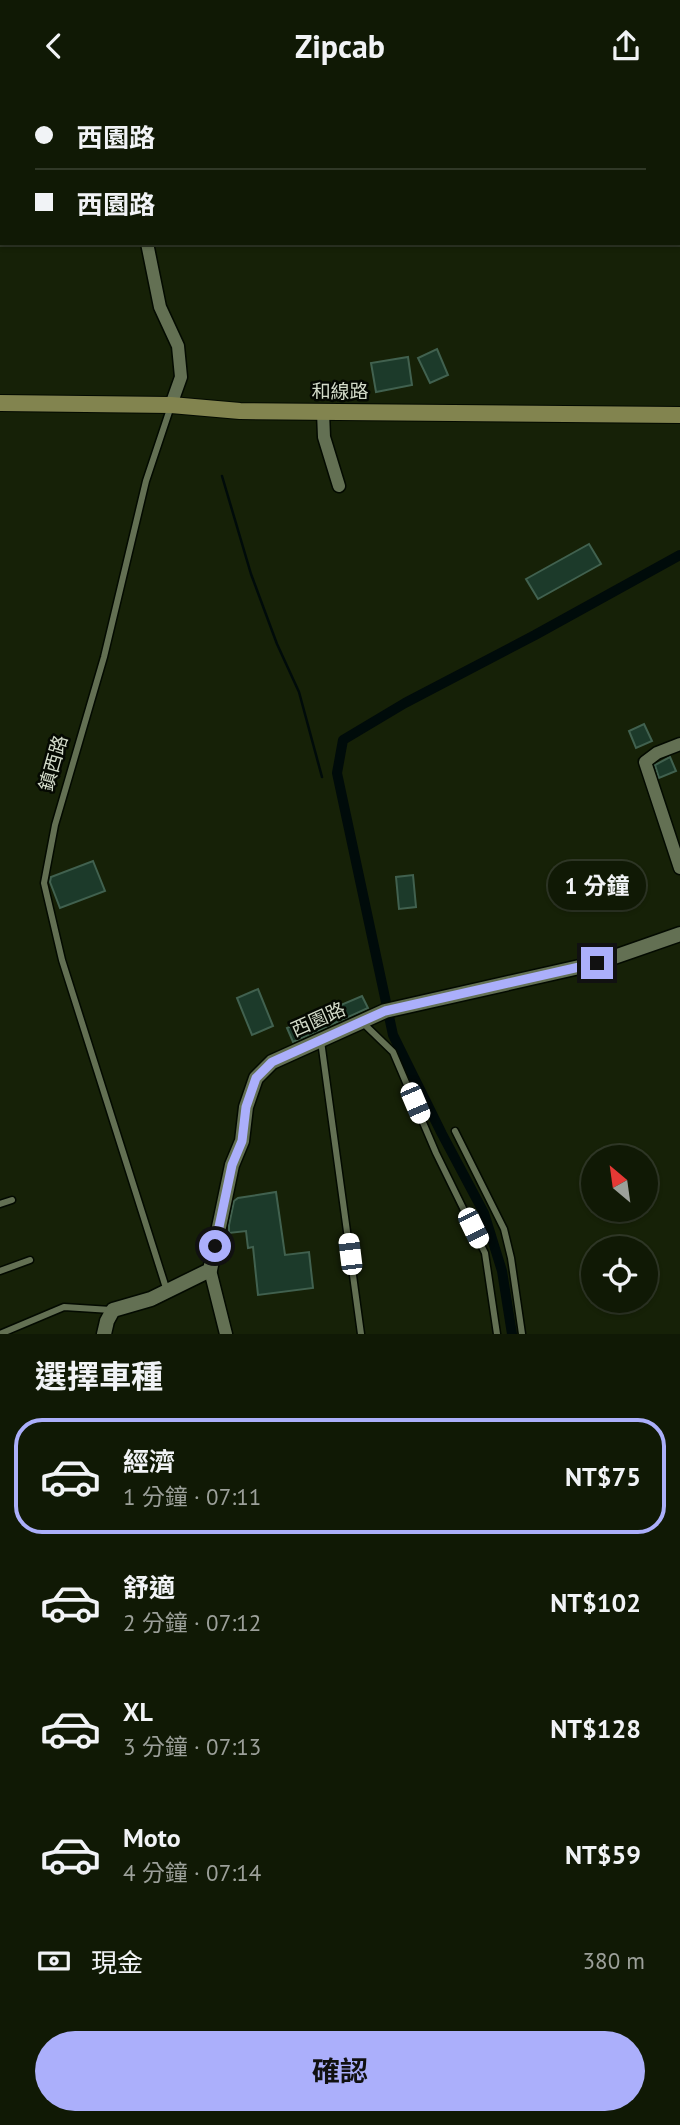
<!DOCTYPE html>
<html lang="zh-TW">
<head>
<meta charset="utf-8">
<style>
  :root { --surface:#101905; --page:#19220f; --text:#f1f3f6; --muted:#9ca09a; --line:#303827; --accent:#abaffb }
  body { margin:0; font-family:"PT Sans","Noto Sans TC",sans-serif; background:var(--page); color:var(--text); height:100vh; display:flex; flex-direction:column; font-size:26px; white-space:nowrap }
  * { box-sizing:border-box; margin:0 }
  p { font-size:23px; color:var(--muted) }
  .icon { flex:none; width:38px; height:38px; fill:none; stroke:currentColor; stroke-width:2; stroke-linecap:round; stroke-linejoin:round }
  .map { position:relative; height:1243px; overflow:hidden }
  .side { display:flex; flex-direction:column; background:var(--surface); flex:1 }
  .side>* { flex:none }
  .guide { position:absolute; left:0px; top:0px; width:681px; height:154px; box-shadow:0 2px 5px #0004,0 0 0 2px var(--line); display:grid; align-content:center; height:154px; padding:0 35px; background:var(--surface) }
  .needle { width:46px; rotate:331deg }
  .fabs { position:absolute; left:581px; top:1054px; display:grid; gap:14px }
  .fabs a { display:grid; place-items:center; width:77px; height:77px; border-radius:50%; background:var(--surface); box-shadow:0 2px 5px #0004,0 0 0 2px var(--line); font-size:35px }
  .end { position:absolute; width:32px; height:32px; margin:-16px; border:9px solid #abaffb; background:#111; box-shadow:0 0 0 4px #111 }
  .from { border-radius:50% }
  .bubble { position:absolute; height:49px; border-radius:24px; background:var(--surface); box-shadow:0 2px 5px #0004,0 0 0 2px var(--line); font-size:23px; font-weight:700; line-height:49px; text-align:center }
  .car { position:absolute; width:21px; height:42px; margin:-21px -10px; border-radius:9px; box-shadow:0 0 5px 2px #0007; background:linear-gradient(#fff 24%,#345 0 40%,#fff 0 76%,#345 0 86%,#fff 0) }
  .guide b { display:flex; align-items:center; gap:24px; height:66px; font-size:26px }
  .guide b+b { border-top:2px solid var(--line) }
  .guide i { width:18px; height:18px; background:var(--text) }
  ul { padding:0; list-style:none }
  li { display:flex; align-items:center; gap:21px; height:116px; margin:0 14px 10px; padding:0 21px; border:4px solid transparent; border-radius:28px }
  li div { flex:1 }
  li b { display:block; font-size:26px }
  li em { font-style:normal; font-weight:700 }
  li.current { border-color:var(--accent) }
  li>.icon { width:63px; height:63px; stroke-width:1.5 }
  h2 { padding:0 35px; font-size:32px; line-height:84px }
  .pay { display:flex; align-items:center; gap:18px; height:77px; padding:0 35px; font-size:26px }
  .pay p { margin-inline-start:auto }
  .primary-button { display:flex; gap:14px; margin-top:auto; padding:14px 35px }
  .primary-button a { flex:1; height:80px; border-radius:42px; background:var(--accent); color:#111; font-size:28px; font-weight:700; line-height:80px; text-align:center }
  header { display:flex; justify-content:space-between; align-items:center; height:91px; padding:0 35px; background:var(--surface); font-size:32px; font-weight:700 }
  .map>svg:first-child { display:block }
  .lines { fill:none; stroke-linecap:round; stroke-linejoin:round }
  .stream { stroke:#000b0a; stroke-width:2.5 }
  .canal { stroke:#000b0a; stroke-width:10 }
  .building { fill:#1c3a2a; stroke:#41614f; stroke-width:2 }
  .service-casing { stroke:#030a00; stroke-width:9 }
  .minor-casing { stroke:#030a00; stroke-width:15 }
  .tertiary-casing { stroke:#030a00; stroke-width:17 }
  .secondary-casing { stroke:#030a00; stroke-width:18 }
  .service { stroke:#637053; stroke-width:6 }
  .minor { stroke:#637053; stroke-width:12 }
  .tertiary { stroke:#637053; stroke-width:14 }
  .secondary { stroke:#82844f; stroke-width:16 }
  .route { stroke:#abaffb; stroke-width:9 }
  .labels { text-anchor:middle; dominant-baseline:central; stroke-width:5; stroke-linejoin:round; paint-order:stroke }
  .street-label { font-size:19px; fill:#d3dbca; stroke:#050902 }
</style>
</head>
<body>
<header><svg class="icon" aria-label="back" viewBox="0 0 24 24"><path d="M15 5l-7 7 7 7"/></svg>Zipcab<svg class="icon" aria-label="share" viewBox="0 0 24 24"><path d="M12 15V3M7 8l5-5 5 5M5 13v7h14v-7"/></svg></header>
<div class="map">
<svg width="680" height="1243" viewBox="0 0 680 1243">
  <rect width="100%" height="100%" fill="#162107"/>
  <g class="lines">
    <path class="stream" d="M222 385 251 483 277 553 299 601 322 686"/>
    <path class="canal" d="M512 1243 502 1180 484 1122 442 1043 393 944 337 682 343 649 405 612 535 544 680 464"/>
  </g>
  <path class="building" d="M437 258 448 284 430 292 418 267Z
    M408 266 412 294 376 301 371 272Z
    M589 453 601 473 538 508 526 488Z
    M644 633 652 650 636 657 629 640Z
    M670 666 676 680 659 687 655 674Z
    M93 770 105 800 60 817 50 791 51 786Z
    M413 784 416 816 399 818 396 786Z
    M258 898 273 935 252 944 237 907Z
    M362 905 368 917 293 951 287 937Z
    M276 1101 285 1164 309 1161 313 1197 258 1204 253 1156 248 1157 246 1140 229 1142V1134L234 1110 238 1107Z"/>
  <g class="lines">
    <g class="service-casing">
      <path id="service" d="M363 932 393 961 436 1062 485 1162 497 1243
        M321 950 361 1243
        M455 1040 504 1138 511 1167 522 1243
        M0 1113 12 1109
        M0 1180 30 1169
        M167 1200 62 869 44 792 55 734 104 566 146 390 171 315
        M0 1243 64 1216 111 1219"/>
    </g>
    <g class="minor-casing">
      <path id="minor" d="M102 0 103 2
        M147 152 160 216 178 255 181 286 171 314
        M323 321 324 346 339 395
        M680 653 657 662 645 671 680 777
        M210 1179 226 1243"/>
    </g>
    <g class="tertiary-casing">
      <path id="tertiary" d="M104 1243 107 1230 113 1219 151 1208 210 1179 232 1074 242 1050 246 1016 256 987 272 971 385 920 597 872 680 843"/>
    </g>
    <g class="secondary-casing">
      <path id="secondary" d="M0 312 171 314 240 320 680 324"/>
    </g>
    <use href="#service" class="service"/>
    <use href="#minor" class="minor"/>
    <use href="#tertiary" class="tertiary"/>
    <use href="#secondary" class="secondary"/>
  </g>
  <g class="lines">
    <path class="route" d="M215 1155 232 1074 242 1050 246 1016 256 987 272 971 385 920 597 872"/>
  </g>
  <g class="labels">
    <g class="street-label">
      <text x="340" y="300">和線路</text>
      <text transform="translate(53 672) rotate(-74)">鎮西路</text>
      <text transform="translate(318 928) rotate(-24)">西園路</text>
    </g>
  </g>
</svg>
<div class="fabs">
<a><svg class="needle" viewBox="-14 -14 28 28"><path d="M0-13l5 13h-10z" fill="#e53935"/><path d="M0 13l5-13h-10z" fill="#9ca09a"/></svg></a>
<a><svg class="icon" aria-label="locate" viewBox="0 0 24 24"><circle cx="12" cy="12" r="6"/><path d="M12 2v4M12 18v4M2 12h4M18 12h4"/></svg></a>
</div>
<i class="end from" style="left:215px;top:1155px"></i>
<i class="end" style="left:597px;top:872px"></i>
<div class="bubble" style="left:548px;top:770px;width:98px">1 分鐘</div>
<i class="car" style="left:415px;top:1012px;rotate:157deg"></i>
<i class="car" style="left:473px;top:1137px;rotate:154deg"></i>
<i class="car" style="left:350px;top:1163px;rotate:353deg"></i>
<div class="guide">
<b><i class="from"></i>西園路</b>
<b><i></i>西園路</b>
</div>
</div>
<section class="side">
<h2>選擇車種</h2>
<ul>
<li class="current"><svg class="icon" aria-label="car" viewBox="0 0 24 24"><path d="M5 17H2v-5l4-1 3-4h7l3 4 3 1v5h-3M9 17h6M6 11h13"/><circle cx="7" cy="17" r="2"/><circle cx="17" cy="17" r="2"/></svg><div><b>經濟</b><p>1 分鐘 · 07:11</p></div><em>NT$75</em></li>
<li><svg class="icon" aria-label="car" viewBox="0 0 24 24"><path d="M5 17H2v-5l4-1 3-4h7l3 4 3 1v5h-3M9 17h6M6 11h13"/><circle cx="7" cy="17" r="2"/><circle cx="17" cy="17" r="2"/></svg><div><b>舒適</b><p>2 分鐘 · 07:12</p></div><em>NT$102</em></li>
<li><svg class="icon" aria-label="car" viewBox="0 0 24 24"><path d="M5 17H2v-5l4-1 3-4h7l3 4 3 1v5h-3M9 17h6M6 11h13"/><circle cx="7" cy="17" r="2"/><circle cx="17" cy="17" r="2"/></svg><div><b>XL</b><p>3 分鐘 · 07:13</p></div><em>NT$128</em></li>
<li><svg class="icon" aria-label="car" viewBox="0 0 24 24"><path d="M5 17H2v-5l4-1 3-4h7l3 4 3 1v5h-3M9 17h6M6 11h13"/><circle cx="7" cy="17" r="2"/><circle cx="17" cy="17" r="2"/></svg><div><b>Moto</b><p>4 分鐘 · 07:14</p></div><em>NT$59</em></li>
</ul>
<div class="pay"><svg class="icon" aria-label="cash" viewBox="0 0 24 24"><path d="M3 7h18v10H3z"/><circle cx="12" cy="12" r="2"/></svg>現金<p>380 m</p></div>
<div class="primary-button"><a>確認</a></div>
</section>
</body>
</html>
